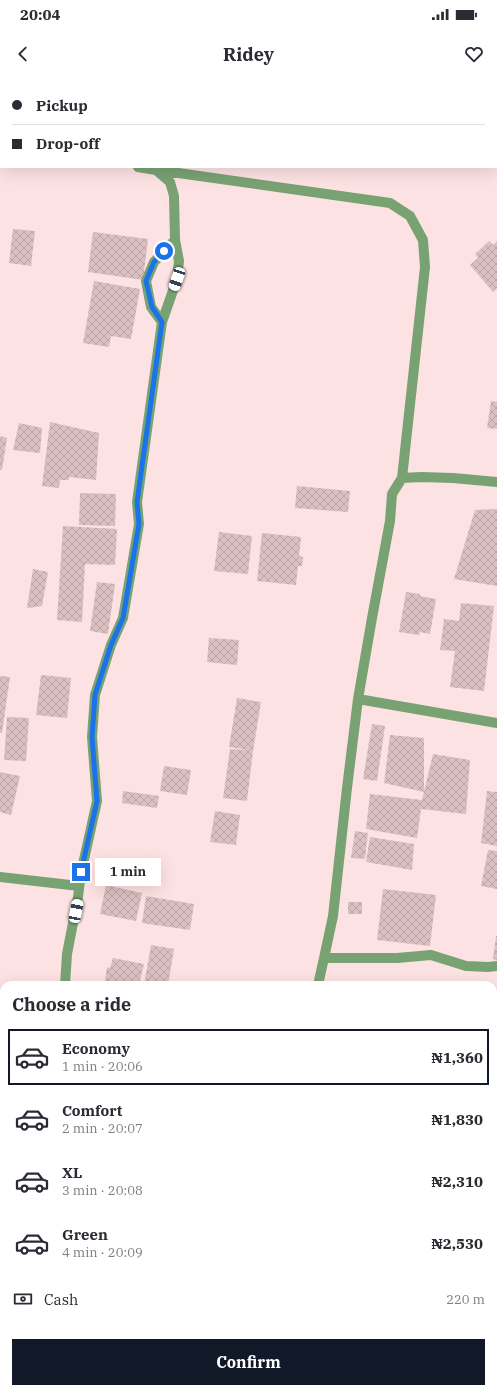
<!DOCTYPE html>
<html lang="en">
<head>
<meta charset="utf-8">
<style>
  :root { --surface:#fff; --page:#f7f7f7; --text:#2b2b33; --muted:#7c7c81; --line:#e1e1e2; --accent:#111827 }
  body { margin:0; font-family:"IBM Plex Serif",serif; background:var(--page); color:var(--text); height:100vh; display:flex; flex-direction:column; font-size:15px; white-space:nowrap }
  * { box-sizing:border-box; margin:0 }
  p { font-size:13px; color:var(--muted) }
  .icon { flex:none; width:22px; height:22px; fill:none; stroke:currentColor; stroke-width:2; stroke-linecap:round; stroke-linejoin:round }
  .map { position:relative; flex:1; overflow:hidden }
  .drawer { position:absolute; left:0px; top:901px; width:497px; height:412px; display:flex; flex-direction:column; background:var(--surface); border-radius:12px 12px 0 0; box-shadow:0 4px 16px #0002 }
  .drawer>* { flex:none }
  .banner { position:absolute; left:0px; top:0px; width:497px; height:88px; box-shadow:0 4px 16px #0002; display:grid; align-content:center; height:88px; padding:0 12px; background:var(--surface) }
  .end { position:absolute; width:18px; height:18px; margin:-9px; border:5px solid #1a73e8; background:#fff; box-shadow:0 0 0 2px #fff }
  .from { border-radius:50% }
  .bubble { position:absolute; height:28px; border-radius:0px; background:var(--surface); box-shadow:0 4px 16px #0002; font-size:13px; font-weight:700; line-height:28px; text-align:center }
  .car { position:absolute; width:12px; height:24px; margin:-12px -6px; border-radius:5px; box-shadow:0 0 3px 1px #0007; background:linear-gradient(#fff 24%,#345 0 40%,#fff 0 76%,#345 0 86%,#fff 0) }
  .banner b { display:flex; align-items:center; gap:14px; height:38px; font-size:15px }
  .banner b+b { border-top:1px solid var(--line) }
  .banner i { width:10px; height:10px; background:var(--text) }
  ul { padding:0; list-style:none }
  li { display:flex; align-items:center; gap:12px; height:56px; margin:0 8px 6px; padding:0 4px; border:2px solid transparent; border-radius:0px }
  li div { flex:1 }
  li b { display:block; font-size:15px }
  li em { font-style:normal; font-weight:700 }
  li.current { border-color:var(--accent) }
  li>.icon { width:36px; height:36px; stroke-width:1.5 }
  h2 { padding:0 12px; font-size:18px; line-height:48px }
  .pay { display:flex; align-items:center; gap:10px; height:44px; padding:0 12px; font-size:15px }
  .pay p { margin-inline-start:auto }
  .button { display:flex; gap:8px; margin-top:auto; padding:8px 12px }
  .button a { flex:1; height:46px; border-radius:0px; background:var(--accent); color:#fff; font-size:16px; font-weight:700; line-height:46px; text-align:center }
  .status { display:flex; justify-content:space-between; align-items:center; height:28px; padding:0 20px; background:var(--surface); direction:ltr }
  .status svg { height:11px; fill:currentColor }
  header { display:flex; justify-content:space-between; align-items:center; height:52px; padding:0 12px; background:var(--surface); font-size:18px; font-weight:700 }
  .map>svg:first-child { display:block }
  .building { fill:url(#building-cross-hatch) }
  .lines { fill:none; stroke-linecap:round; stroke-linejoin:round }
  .street { stroke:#79a273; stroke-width:10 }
  .route { stroke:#1a73e8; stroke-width:5 }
</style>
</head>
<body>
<div class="status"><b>20:04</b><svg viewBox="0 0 49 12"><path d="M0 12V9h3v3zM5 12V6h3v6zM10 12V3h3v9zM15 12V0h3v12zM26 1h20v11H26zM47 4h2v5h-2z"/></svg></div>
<header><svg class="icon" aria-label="back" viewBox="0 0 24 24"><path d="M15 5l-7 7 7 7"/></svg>Ridey<svg class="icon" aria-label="heart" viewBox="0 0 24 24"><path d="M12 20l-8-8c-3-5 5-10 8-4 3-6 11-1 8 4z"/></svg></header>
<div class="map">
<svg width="497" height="1313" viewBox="0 0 497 1313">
  <defs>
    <pattern id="building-cross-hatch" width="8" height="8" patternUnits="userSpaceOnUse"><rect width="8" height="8" fill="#dbc0c1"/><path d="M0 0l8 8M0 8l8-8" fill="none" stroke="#bca5a6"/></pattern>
  </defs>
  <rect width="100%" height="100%" fill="#fde2e3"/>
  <path class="building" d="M13 149 35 151 31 186 9 183Z
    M93 152 148 159 143 200 88 192Z
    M489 161 493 165 497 161V208L493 212 470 185 478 178 475 174Z
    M94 201 140 209 131 259 111 256 109 267 83 263Z
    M491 321 497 322V349L487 348Z
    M50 342 99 353 96 400 69 397V400H60L59 408 42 406Z
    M19 343 42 348 40 373 13 370Z
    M0 356 7 358 2 390H0Z
    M297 406 350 411 348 432 295 428Z
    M80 413 116 414 115 446 79 445Z
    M497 429V506L454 499 475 430Z
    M63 446 117 449 115 485 85 484 82 542 57 540Z
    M219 452 252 456 248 494 214 491Z
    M262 453 301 457 299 476 303 477 302 486H298L296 505 257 501Z
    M33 489 48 492 42 526 27 528Z
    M97 502 115 504 108 554 90 551Z
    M406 512 420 514V516L436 519 430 554 420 552 419 555 399 552Z
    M461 523 494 526 484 611 450 607 455 571 440 570 444 539 459 541Z
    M209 558 239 560 237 585 207 582Z
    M41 595 71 598 67 638 36 635Z
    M0 596 10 597 2 653H0Z
    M237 618 261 622 253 671 247 721 223 718 230 669 249 670 229 667Z
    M7 637 29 638 26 681 4 680Z
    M372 644 385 646 377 701 363 699Z
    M390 655 424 658V712L384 703Z
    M433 674 470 680 466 734 421 729 417 758 366 749 370 714 422 720Z
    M164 686 191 690 187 715 160 711Z
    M0 692 20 696 11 735 0 732Z
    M123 711 159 716 157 728 122 723Z
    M487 711 497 712V766L481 763Z
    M215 731 240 735 236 765 210 762Z
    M355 751 368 753 365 779 351 778Z
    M370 757 414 764 412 790 366 782Z
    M488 770 497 771V809L481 806Z
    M106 805 142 813 136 841 100 834Z
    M383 809 436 815 430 866 377 860Z
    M146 816 194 824 190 850 142 843Z
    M348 822H362V834H348Z
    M496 856H497V880L493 879Z
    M151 865 174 869 168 905H144Z
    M113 878 144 884 139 905H127L105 901 107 887 110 888Z
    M0 1091 4 1092V1117H0Z
    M0 1123H4V1131L1 1145Z
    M493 1179 497 1180 496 1208H493Z
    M91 1309H138L136 1313H95L90 1311Z"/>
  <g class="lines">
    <path class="street" d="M0 62H1
      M157 90 390 123 410 136 423 160 425 187 402 398
      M162 242 151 227 146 201 154 182 175 160
      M358 619 497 643
      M0 797 79 806
      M324 878 333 836 347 708 358 619 372 538 390 441 392 414 402 398 421 397 453 398 497 402
      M65 905 67 874 78 817 81 793 97 721 92 657 95 615 111 565 123 538 139 444 137 422 162 242 177 199 179 181 175 160 174 116 170 102 156 90 138 87
      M318 905 324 878H397L431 875 466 886 488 887 497 886
      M0 1302 4 1295
      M265 1313 266 1309"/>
  </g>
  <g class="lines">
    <path class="route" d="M81 792 97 721 92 657 95 615 111 565 123 538 139 444 137 422 162 242 152 227 146 201 154 182 164 171"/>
  </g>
</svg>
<i class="end from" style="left:164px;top:171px"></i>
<i class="end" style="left:81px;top:792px"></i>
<div class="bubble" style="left:95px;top:778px;width:66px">1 min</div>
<i class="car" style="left:177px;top:199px;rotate:199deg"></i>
<i class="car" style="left:76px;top:831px;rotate:11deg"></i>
<div class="banner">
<b><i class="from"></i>Pickup</b>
<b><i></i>Drop-off</b>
</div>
<section class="drawer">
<h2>Choose a ride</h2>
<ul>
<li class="current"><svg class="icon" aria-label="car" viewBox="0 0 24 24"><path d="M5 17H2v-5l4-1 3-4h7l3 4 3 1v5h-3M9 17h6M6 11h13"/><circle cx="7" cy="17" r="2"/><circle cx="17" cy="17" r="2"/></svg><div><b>Economy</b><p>1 min · 20:06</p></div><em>₦1,360</em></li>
<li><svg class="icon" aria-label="car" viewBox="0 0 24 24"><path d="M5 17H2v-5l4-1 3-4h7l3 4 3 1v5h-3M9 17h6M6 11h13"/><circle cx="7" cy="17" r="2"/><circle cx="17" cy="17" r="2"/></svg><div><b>Comfort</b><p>2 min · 20:07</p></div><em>₦1,830</em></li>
<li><svg class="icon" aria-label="car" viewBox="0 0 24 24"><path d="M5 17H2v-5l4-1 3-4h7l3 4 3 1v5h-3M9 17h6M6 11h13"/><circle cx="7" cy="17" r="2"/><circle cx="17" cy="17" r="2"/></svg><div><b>XL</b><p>3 min · 20:08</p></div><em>₦2,310</em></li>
<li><svg class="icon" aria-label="car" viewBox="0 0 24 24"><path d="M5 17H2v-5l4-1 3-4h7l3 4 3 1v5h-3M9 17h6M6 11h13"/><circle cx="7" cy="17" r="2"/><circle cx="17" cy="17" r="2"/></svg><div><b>Green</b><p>4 min · 20:09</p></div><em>₦2,530</em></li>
</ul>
<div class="pay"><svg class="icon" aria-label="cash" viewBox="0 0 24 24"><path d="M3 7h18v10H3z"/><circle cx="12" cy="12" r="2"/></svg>Cash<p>220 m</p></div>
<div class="button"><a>Confirm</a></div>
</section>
</div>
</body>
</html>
